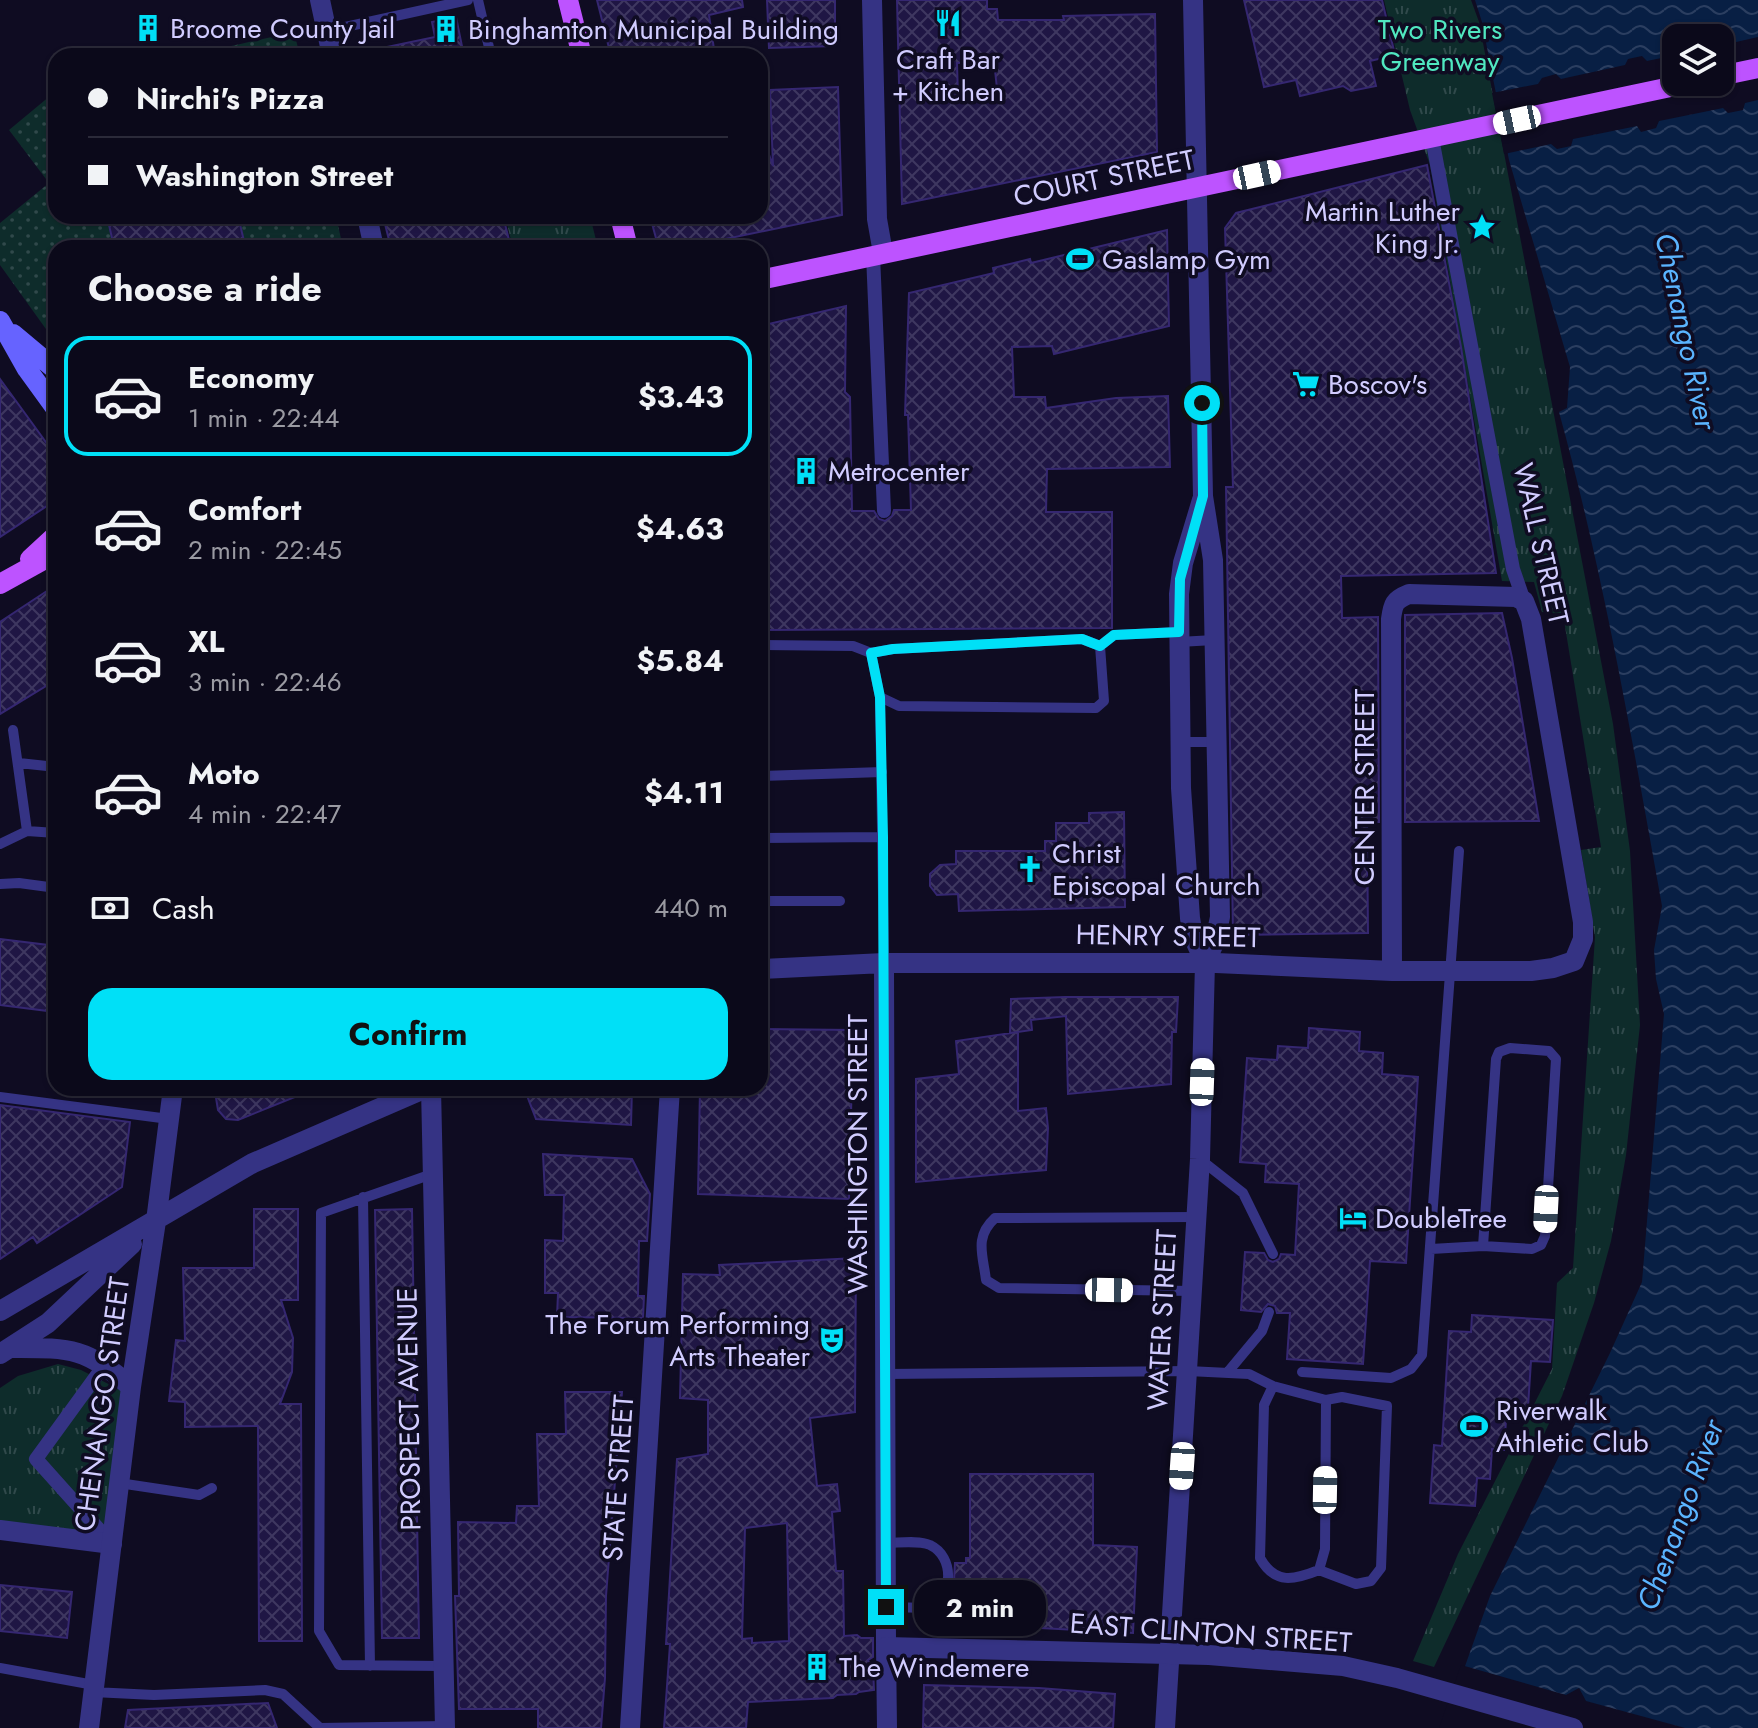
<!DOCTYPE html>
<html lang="en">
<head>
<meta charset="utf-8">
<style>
  :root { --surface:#0b091a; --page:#191727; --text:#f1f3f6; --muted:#9a9aa2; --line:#2b2a39; --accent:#00e0f7 }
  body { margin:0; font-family:Jost,sans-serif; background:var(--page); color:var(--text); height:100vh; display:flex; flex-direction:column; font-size:30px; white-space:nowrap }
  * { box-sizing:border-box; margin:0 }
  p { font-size:26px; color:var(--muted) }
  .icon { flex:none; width:44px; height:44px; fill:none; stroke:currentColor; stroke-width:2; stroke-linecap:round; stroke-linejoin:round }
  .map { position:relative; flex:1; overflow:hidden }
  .sheet { position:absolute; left:48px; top:240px; width:720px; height:856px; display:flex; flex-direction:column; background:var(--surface); border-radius:24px; box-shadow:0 2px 6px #0004,0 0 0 2px var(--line) }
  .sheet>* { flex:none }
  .hud { position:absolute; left:48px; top:48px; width:720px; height:176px; border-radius:24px; box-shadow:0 2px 6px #0004,0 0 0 2px var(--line); display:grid; align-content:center; height:176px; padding:0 40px; background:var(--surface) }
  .tools { position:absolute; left:1662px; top:24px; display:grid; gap:16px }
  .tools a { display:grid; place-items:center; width:72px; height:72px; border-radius:16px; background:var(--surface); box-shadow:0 2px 6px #0004,0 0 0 2px var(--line); font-size:40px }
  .end { position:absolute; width:36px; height:36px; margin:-18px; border:10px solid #00e0f7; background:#111; box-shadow:0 0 0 4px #111 }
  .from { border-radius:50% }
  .bubble { position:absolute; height:56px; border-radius:24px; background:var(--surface); box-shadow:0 2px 6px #0004,0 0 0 2px var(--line); font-size:26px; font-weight:700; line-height:56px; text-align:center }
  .car { position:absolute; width:24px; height:48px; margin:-24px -12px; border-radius:10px; box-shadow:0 0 6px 2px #0007; background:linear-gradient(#fff 24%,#345 0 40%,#fff 0 76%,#345 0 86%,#fff 0) }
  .hud b { display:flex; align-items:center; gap:28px; height:76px; font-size:30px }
  .hud b+b { border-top:2px solid var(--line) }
  .hud i { width:20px; height:20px; background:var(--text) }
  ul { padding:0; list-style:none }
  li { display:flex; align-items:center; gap:24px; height:120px; margin:0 16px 12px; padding:0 24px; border:4px solid transparent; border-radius:24px }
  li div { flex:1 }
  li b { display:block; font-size:30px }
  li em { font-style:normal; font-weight:700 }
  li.selected { border-color:var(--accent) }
  li>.icon { width:72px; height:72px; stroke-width:1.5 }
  h2 { padding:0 40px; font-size:36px; line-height:96px }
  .pay { display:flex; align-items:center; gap:20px; height:88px; padding:0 40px; font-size:30px }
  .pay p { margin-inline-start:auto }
  .primary-button { display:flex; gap:16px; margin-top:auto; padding:16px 40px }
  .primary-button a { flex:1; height:92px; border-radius:24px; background:var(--accent); color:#111; font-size:32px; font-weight:700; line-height:92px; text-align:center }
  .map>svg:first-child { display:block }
  .grass { fill:url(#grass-dots) }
  .park { fill:url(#park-tufts) }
  .water { fill:url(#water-waves); fill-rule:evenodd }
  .pier { fill:#0f0c22 }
  .building { fill:url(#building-cross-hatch); stroke:#352771; stroke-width:2; fill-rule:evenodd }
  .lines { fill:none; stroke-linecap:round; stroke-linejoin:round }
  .service { stroke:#353384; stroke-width:10 }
  .pedestrian { stroke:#353384; stroke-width:14 }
  .minor { stroke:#353384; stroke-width:20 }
  .tertiary { stroke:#353384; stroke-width:20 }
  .secondary { stroke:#6663ff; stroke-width:20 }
  .primary { stroke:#bd53ff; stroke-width:20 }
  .route { stroke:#00e0f7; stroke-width:10 }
  .labels { text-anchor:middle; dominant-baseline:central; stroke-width:7; stroke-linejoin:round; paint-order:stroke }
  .poi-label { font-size:28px; fill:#d1ccff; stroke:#0f0c22; text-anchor:start }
  .park-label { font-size:28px; fill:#50e7c0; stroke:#0f0c22 }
  .street-label { font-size:28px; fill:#d1ccff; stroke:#0f0c22 }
  .water-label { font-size:30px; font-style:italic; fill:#5ab4ff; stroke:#0f0c22 }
</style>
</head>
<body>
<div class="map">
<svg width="1758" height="1728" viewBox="0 0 1758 1728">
  <defs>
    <pattern id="grass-dots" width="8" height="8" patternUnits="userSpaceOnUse" patternTransform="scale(2)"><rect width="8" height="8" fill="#0e2c2b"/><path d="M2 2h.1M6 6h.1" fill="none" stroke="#30494b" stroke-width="1.8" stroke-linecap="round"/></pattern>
    <pattern id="park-tufts" width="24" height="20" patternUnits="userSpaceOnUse" patternTransform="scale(2)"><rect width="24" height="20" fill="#0e2c2b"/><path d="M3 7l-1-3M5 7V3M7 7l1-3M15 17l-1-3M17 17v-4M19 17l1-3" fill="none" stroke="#30494b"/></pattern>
    <pattern id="water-waves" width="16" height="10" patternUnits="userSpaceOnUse" patternTransform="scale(2)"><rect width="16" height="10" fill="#081f44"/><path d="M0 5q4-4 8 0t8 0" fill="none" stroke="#2b3e60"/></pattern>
    <pattern id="building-cross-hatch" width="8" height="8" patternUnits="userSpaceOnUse" patternTransform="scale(2)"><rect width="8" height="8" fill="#1f1644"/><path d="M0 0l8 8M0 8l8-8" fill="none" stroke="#3e3760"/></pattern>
  </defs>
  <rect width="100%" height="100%" fill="#0f0c22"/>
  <path class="grass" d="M294 32 300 56H186Z
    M56 91V216H336L343 248H56V343L0 265V223L49 183 9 130Z"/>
  <path class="park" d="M1384 0H1471L1479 22 1613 724 1630 851 1640 1025 1626 1155 1611 1241 1594 1303 1562 1396 1434 1667 1413 1661 1458 1554 1552 1369 1557 1283 1573 1268 1595 937 1581 850 1601 847 1563 614 1542 612 1534 582 1502 581 1430 165 1410 110Z
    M505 216H590L598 248H513Z
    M58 1364 81 1370 122 1391 106 1537 0 1522V1388L18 1376Z"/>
  <path class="water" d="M1475 0H1758V1728H1443L1490 1596 1610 1353 1642 1282 1664 1014 1656 979 1654 950 1662 906C1632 739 1604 575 1559 412L1567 408 1570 367 1509 160 1482 22ZM1676 38H1720V82H1676Z"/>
  <path class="pier" d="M1758 37V100L1745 103 1743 110 1728 113 1723 108 1659 121 1656 128 1641 132 1637 126 1573 139 1571 146 1557 149 1551 144 1504 154 1492 93 1538 84 1542 78 1556 74 1561 79 1625 65 1628 59 1642 56 1647 61 1676 55V82H1720V40L1727 38 1732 43Z
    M1461 1665 1566 1695 1579 1688 1586 1701 1685 1728H1439Z"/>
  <path class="building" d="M597 0H742L743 7 709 15 715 56H611Z
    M767 0H835V46L769 48Z
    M897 0H987V9H997L998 20H1064L1063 16 1155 14 1157 152 902 204ZM994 61 998 98H958L957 63Z
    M1244 0H1382L1395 55 1370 61 1376 86 1351 91 1343 86 1300 96 1296 80 1264 87Z
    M456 17 464 56H383L382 48 435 37 432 22Z
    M838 87 842 215 682 248H665L657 242 650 216H760V137H763L773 166 770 90Z
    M1427 165 1461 347 1496 573 1341 576 1342 618 1378 617 1379 822H1367L1368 933 1233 935 1226 487H1233L1225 228 1236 213Z
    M107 216H238L244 241 215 248H151L149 239 114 247Z
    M383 216H503L511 248H391Z
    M1167 230 1169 326 1054 354 1052 346 1012 347 1014 397H1045L1046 408 1116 398 1168 396 1170 467 1047 469 1046 512H1112V628L765 630 760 489V326L846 306 845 392 850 397 852 511H874L879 519 885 521 892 516 894 510H911L908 415H905L909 293 994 273 993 268 1030 259 1031 263Z
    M0 379 56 456V500L0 537Z
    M56 585V680L0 714V622Z
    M1502 613 1512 658 1539 821 1405 822V615Z
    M1124 812 1125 907 959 911 958 894 937 895 930 886V874L940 865 956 864V851H1045V841H1056V823H1089V813Z
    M0 939 56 946V1012L0 1005Z
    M1065 997H1178L1176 1032H1172L1171 1084 1068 1094 1066 1016 1031 1020 1032 1030 1010 1033 1011 999Z
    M1309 1028 1360 1032 1359 1051 1383 1053 1382 1074 1418 1077 1406 1263 1370 1261 1363 1364 1287 1359 1290 1313H1277L1275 1306 1268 1304 1261 1312 1241 1310 1245 1252 1264 1253 1268 1260 1273 1262 1279 1259 1281 1254 1295 1255 1299 1184 1265 1182 1266 1164 1240 1162 1247 1058 1277 1060 1278 1046 1308 1048Z
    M760 1029 853 1030 849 1199 698 1194 700 1088H760Z
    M1018 1032V1111L1046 1108 1048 1128 1046 1170 916 1182V1079L959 1074 956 1041Z
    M221 1088H317L238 1120 226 1119 218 1110 216 1098Z
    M538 1088H632L631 1125 536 1119 526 1093Z
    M0 1105 130 1122 122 1187 37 1243 33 1237 0 1259Z
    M543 1154 632 1159 650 1194 647 1241H639L638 1296H644L643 1318 557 1317 558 1293H545V1240L563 1241 564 1195H545Z
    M254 1209H298V1300H281L293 1338 292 1372 280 1404H301L302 1641H259L258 1426 185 1427V1402L169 1401 176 1340 185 1341 183 1268H254Z
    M412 1209 419 1638H382L375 1210Z
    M856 1258 855 1412 810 1418 817 1486 837 1484 840 1511 832 1512 836 1571H843L844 1636 857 1635 861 1638H873V1657L868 1660 873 1668 874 1690 859 1692 856 1694 837 1695 833 1698 748 1702 746 1728H664L670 1644H666L677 1459 708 1454V1400L680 1398 683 1274 720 1275 719 1265ZM787 1523 789 1641 752 1643V1638L742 1639 745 1528Z
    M1472 1315 1553 1320 1550 1362 1531 1361 1528 1407 1507 1406 1504 1450 1492 1449 1490 1479 1477 1478 1475 1506 1430 1503 1434 1445 1442 1446 1449 1331 1471 1332Z
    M565 1392H622L606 1596 605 1678 601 1728H538V1709H459L455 1596H459L458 1522 516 1523 517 1506H539L537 1434H566Z
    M970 1474H1093V1545L1137 1547 1133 1633 967 1624 968 1605H963L964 1597H953L955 1563H966V1558H970Z
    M0 1585 72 1592 67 1638 0 1631Z
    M924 1685 1039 1688 1115 1694 1113 1728H923Z
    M268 1703 277 1728H125L128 1710Z"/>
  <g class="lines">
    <path class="service" d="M478 0 491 56
      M327 31 468 0
      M1179 642 1214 640
      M760 645 853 646 871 653 880 697 884 963
      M1100 646 1114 635 1179 632
      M871 653 893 649 1082 639 1100 646 1104 701 1096 708 899 706 880 697
      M13 730 27 831
      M1181 742H1216
      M19 763 56 767
      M760 776 882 772
      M760 838 883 837
      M0 844 27 831 56 833
      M0 884 19 883 56 888
      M760 901H840
      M0 1097 169 1119
      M1201 1160 1243 1193 1273 1254
      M432 1174 321 1213 319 1631 339 1665 443 1666
      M363 1197 370 1666
      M1431 1249 1483 1246 1532 1249 1541 1245 1545 1236 1556 1059 1549 1051 1510 1048 1499 1052 1496 1059 1483 1246
      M1192 1291 999 1288 986 1280C983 1255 974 1237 995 1218L1196 1217
      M1302 1372 1391 1378 1411 1369 1422 1355 1459 851
      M1227 1373 1262 1331 1269 1312
      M885 1374 1188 1371 1249 1374 1273 1386 1326 1400 1325 1549 1319 1570C1294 1580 1275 1585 1260 1558L1264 1405 1273 1386
      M119 1483 199 1495 212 1488
      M886 1543C899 1543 918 1540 930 1545 955 1557 953 1595 931 1608L886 1607
      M1319 1570 1356 1584 1371 1581 1381 1568 1387 1406 1342 1397 1326 1400
      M0 1668 94 1685
      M93 1692 154 1695 265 1690 283 1694 320 1728 445 1726"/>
    <path class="pedestrian" d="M1432 138 1513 569 1524 601
      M873 255 884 511
      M105 1364 36 1459 112 1544"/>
    <path class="minor" d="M320 0 332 56
      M872 0 877 219 883 253
      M367 216 374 248
      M1202 500 1183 563 1179 594 1181 788 1190 918 1193 936 1205 963
      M884 963 886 1647
      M760 969 884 963H1216L1392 971H1531L1553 968 1574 961 1583 939V922L1531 619 1524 601 1516 597 1409 594C1394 600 1393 604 1391 619L1392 971
      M431 1088 445 1728
      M0 1530 112 1544
      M1165 1728 1200 1159 1205 963 1215 941 1220 917 1213 560 1203 496 1193 0"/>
    <path class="tertiary" d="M0 1311 253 1163 426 1088
      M9 1348C69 1348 85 1346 131 1387
      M0 1354 48 1323 132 1244
      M89 1728 131 1387 156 1221 173 1088
      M630 1728 670 1088
      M887 1728 886 1647 1209 1655 1343 1666 1397 1678 1573 1728"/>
    <path class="secondary" d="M0 321 27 369 56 409
      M13 334 56 370"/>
    <path class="primary" d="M568 0 582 56
      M1720 76 1758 68
      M620 216 628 248
      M760 280 1694 82
      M30 559 56 535
      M0 584 56 553"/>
  </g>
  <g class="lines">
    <path class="route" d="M886 1607 883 837 880 697 871 653 893 649 1082 639 1100 646 1114 635 1179 632 1180 579 1203 496 1202 403"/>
  </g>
  <defs>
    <g id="restaurant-bare" transform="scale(2.16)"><path d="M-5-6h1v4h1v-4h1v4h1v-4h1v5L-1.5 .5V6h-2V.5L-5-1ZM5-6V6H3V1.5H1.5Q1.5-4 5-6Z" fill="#00e0f7" stroke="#0f0c22" stroke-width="2.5" paint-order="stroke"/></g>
    <g id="building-bare" transform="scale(2.16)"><path d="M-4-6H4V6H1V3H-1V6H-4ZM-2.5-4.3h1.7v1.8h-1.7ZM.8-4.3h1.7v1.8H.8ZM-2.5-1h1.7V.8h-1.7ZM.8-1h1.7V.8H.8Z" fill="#00e0f7" stroke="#0f0c22" stroke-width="2.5" paint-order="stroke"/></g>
    <g id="sight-bare" transform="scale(2.16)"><path d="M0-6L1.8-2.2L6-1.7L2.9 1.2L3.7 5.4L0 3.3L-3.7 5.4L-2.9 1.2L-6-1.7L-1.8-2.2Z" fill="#00e0f7" stroke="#0f0c22" stroke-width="2.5" paint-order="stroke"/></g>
    <g id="stadium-bare" transform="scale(2.16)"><path d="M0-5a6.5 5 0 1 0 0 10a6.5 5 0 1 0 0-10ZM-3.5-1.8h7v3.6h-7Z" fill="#00e0f7" stroke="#0f0c22" stroke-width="2.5" paint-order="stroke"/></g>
    <g id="supermarket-bare" transform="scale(2.16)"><path d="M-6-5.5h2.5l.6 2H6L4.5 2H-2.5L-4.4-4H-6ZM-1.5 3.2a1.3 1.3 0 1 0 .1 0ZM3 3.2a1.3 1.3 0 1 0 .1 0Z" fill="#00e0f7" stroke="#0f0c22" stroke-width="2.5" paint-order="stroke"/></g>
    <g id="church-bare" transform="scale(2.16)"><path d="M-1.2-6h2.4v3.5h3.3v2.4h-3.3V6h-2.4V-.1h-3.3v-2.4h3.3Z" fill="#00e0f7" stroke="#0f0c22" stroke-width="2.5" paint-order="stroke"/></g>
    <g id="hotel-bare" transform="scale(2.16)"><path d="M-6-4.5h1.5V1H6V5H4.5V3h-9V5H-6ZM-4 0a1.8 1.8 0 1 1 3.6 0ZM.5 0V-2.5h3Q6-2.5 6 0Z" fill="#00e0f7" stroke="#0f0c22" stroke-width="2.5" paint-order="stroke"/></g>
    <g id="theatre-bare" transform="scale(2.16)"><path d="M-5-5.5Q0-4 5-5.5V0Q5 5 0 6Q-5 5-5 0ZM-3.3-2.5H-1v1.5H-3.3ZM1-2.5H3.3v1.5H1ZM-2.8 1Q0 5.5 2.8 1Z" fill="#00e0f7" stroke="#0f0c22" stroke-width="2.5" paint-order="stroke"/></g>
  </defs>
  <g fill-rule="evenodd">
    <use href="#restaurant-bare" x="948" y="23"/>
    <use href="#building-bare" x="148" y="28"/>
    <use href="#building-bare" x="446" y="29"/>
    <use href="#sight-bare" x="1482" y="227"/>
    <use href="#stadium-bare" x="1080" y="259"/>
    <use href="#supermarket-bare" x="1306" y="384"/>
    <use href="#building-bare" x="806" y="471"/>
    <use href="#church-bare" x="1030" y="869"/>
    <use href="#hotel-bare" x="1353" y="1218"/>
    <use href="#theatre-bare" x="832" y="1340"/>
    <use href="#stadium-bare" x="1474" y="1426"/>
    <use href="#building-bare" x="817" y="1667"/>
  </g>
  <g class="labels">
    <g class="poi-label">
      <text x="170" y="28">Broome County Jail</text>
      <text x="468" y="29">Binghamton Municipal Building</text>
      <text x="948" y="59" text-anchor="middle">Craft Bar<tspan x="948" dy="32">+ Kitchen</tspan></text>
      <text x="1460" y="211" text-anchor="end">Martin Luther<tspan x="1460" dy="32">King Jr.</tspan></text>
      <text x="1102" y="259">Gaslamp Gym</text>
      <text x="1328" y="384">Boscov's</text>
      <text x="828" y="471">Metrocenter</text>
      <text x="1052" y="853">Christ<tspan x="1052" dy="32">Episcopal Church</tspan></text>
      <text x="1375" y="1218">DoubleTree</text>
      <text x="810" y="1324" text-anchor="end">The Forum Performing<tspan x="810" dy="32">Arts Theater</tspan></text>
      <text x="1496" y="1410">Riverwalk<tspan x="1496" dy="32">Athletic Club</tspan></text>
      <text x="839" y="1667">The Windemere</text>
    </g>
    <g class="park-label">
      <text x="1440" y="29">Two Rivers<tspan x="1440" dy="32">Greenway</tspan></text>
    </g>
    <g class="street-label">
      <text transform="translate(1104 178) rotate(-12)">COURT STREET</text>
      <text transform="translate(1541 544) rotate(77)">WALL STREET</text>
      <text transform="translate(1364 787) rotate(-90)">CENTER STREET</text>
      <text transform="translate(1168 936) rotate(1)">HENRY STREET</text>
      <text transform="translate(857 1154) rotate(-90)">WASHINGTON STREET</text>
      <text transform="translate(1162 1320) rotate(-87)">WATER STREET</text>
      <text transform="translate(102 1404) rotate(-82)">CHENANGO STREET</text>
      <text transform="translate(409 1409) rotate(-91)">PROSPECT AVENUE</text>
      <text transform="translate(618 1478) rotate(-86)">STATE STREET</text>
      <text transform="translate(1211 1633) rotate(4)">EAST CLINTON STREET</text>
    </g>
    <g class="water-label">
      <text transform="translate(1686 331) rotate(78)">Chenango River</text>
      <text transform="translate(1680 1515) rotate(-70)">Chenango River</text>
    </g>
  </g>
</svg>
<div class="tools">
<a><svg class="icon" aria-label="layers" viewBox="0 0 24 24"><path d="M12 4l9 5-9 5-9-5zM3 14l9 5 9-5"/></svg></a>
</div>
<i class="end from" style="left:1202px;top:403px"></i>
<i class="end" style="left:886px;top:1607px"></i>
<div class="bubble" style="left:914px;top:1580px;width:132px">2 min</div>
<i class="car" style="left:1517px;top:120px;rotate:258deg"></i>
<i class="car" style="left:1257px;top:175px;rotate:78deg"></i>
<i class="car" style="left:1202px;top:1082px;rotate:2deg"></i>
<i class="car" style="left:1546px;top:1209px;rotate:183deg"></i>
<i class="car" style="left:1109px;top:1290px;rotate:91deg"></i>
<i class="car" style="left:1182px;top:1466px;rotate:184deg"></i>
<i class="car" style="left:1325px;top:1490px;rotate:1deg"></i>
<div class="hud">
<b><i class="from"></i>Nirchi's Pizza</b>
<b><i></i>Washington Street</b>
</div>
<section class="sheet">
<h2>Choose a ride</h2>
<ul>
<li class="selected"><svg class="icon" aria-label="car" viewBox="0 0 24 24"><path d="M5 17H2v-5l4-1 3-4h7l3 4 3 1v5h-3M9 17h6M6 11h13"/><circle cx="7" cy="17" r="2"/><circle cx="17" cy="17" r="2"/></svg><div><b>Economy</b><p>1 min · 22:44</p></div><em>$3.43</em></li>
<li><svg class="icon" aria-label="car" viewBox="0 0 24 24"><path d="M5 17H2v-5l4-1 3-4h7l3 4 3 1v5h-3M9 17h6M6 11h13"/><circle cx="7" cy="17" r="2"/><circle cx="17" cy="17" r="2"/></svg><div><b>Comfort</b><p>2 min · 22:45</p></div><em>$4.63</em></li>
<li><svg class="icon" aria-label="car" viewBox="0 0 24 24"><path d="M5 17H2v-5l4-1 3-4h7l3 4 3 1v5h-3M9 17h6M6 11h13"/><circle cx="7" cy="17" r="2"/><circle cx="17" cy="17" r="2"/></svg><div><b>XL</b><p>3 min · 22:46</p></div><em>$5.84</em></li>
<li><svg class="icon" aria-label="car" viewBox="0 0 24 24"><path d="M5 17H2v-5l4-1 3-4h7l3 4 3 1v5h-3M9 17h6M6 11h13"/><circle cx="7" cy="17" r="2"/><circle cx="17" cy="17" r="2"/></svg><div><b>Moto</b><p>4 min · 22:47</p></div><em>$4.11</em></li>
</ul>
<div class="pay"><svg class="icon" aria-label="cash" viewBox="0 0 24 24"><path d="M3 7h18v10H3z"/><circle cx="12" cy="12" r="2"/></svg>Cash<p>440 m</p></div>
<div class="primary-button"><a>Confirm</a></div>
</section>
</div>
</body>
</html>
